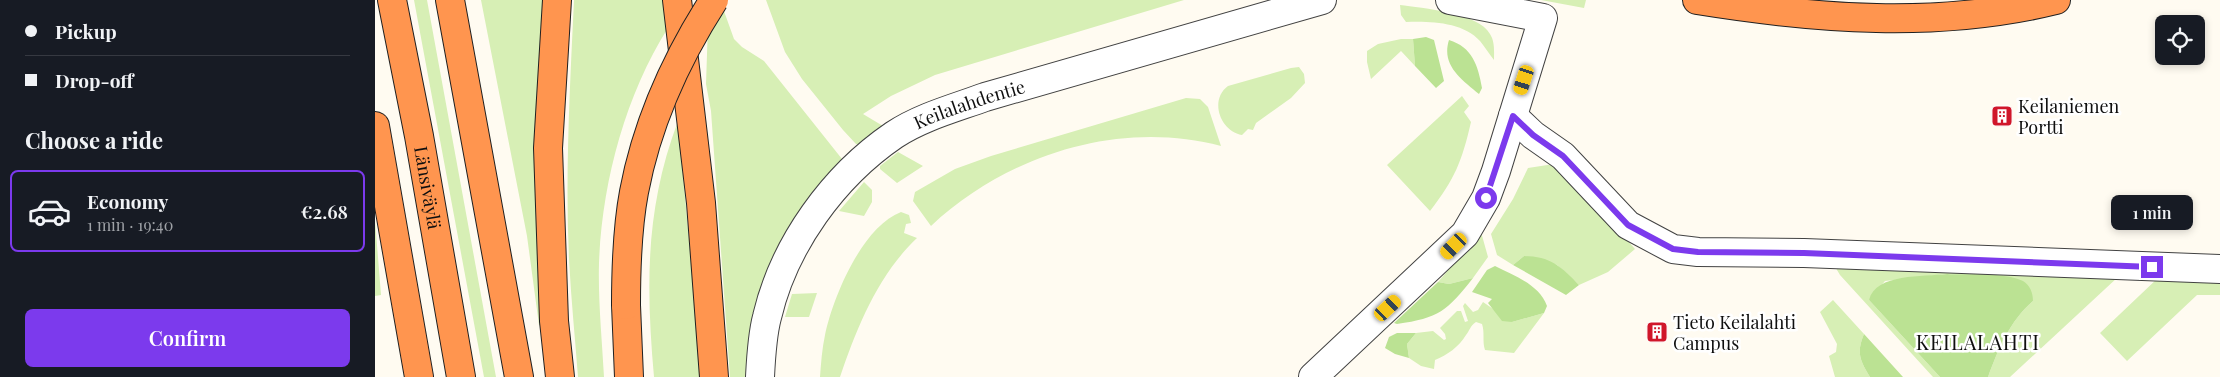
<!DOCTYPE html>
<html lang="en">
<head>
<meta charset="utf-8">
<style>
  :root { --surface:#171b24; --page:#242831; --text:#f1f3f6; --muted:#9ea1a6; --line:#363941; --accent:#7c3aed }
  body { margin:0; font-family:"Playfair Display",serif; background:var(--page); color:var(--text); height:100vh; display:flex; flex-direction:column; font-size:19px; white-space:nowrap }
  * { box-sizing:border-box; margin:0 }
  p { font-size:16px; color:var(--muted) }
  .icon { flex:none; width:28px; height:28px; fill:none; stroke:currentColor; stroke-width:2; stroke-linecap:round; stroke-linejoin:round }
  .map { position:relative; flex:1; overflow:hidden }
  .details { display:flex; flex-direction:column; background:var(--surface); width:375px }
  .details>* { flex:none }
  .top-card { display:grid; align-content:center; height:110px; padding:0 25px; background:var(--surface) }
  .fabs { position:absolute; left:1780px; top:15px; display:grid; gap:10px }
  .fabs a { display:grid; place-items:center; width:50px; height:50px; border-radius:8px; background:var(--surface); box-shadow:0 2px 8px #0003; font-size:25px }
  .end { position:absolute; width:22px; height:22px; margin:-11px; border:6px solid #7c3aed; background:#fff; box-shadow:0 0 0 2px #fff }
  .from { border-radius:50% }
  .bubble { position:absolute; height:35px; border-radius:8px; background:var(--surface); box-shadow:0 2px 8px #0003; font-size:16px; font-weight:600; line-height:35px; text-align:center }
  .car { position:absolute; width:15px; height:30px; margin:-15px -8px; border-radius:6px; box-shadow:0 0 4px 1px #0007; background:linear-gradient(#f5c518 24%,#345 0 40%,#f5c518 0 76%,#345 0 86%,#f5c518 0) }
  .top-card b { display:flex; align-items:center; gap:18px; height:48px; font-size:19px }
  .top-card b+b { border-top:1px solid var(--line) }
  .top-card i { width:12px; height:12px; background:var(--text) }
  ul { padding:0; list-style:none }
  li { display:flex; align-items:center; gap:15px; height:82px; margin:0 10px 8px; padding:0 15px; border:2px solid transparent; border-radius:8px }
  li div { flex:1 }
  li b { display:block; font-size:19px }
  li em { font-style:normal; font-weight:600 }
  li.on { border-color:var(--accent) }
  li>.icon { width:45px; height:45px; stroke-width:1.5 }
  h2 { padding:0 25px; font-size:22px; line-height:60px }
  .cta { display:flex; gap:10px; margin-top:auto; padding:10px 25px }
  .cta a { flex:1; height:58px; border-radius:8px; background:var(--accent); color:#fff; font-size:20px; font-weight:600; line-height:58px; text-align:center }
  main { display:flex; flex:1; min-height:0 }
  .map>svg:first-child { display:block }
  .green { fill:#d7efb5 }
  .forest { fill:#bbe293 }
  .lines { fill:none; stroke-linecap:round; stroke-linejoin:round }
  .minor-casing { stroke:#424242; stroke-width:30 }
  .highway-casing { stroke:#202020; stroke-width:30 }
  .minor { stroke:#fff; stroke-width:28 }
  .highway { stroke:#ff954f; stroke-width:28 }
  .highway-bridge-casing { stroke:#202020; stroke-width:30; stroke-linecap:butt }
  .highway-bridge { stroke:#ff954f; stroke-width:28 }
  .route { stroke:#7c3aed; stroke-width:6 }
  .labels { text-anchor:middle; dominant-baseline:central; stroke-width:5; stroke-linejoin:round; paint-order:stroke }
  .street-label { font-size:18px; fill:#0f0f0f; stroke:#fff }
  .poi-label { font-size:18px; fill:#0f0f0f; stroke:#fff; text-anchor:start }
  .quarter-label { font-size:20px; letter-spacing:1px; fill:#0f0f0f; stroke:#fff }
</style>
</head>
<body>
<main>
<section class="details">
<div class="top-card">
<b><i class="from"></i>Pickup</b>
<b><i></i>Drop-off</b>
</div>
<h2>Choose a ride</h2>
<ul>
<li class="on"><svg class="icon" aria-label="car" viewBox="0 0 24 24"><path d="M5 17H2v-5l4-1 3-4h7l3 4 3 1v5h-3M9 17h6M6 11h13"/><circle cx="7" cy="17" r="2"/><circle cx="17" cy="17" r="2"/></svg><div><b>Economy</b><p>1 min · 19:40</p></div><em>€2.68</em></li>
</ul>
<div class="cta"><a>Confirm</a></div>
</section>
<div class="map">
<svg width="1845" height="377" viewBox="0 0 1845 377">
  <rect width="100%" height="100%" fill="#fffbf1"/>
  <path class="green" d="M39 0H52L121 377H109Z
    M106 0H169C163 110 158 217 168 327L164 325 152 236Z
    M199 0H288L293 28C250 96 227 183 224 263 223 301 227 339 229 377H203C200 338 196 298 194 259 190 173 195 86 199 0Z
    M345 0 359 39 367 47 389 61 467 159 373 377H355L336 111 331 84 333 24Z
    M391 0H809L560 75 516 96 488 114 508 126 489 145 481 144 468 130 427 79 410 52Z
    M1166 0H1211L1209 8Z
    M1025 5C1047 8 1104 13 1115 34 1120 42 1119 51 1119 60 1114 54 1110 47 1105 41 1088 22 1055 21 1031 22L1026 15Z
    M1026 39H1038L1040 66 1026 51 996 79 992 62V51L1003 44Z
    M924 67 929 74 930 83 916 98 881 123 878 130 873 129 867 135C845 131 834 100 853 86L916 68Z
    M1087 96 1094 106 1089 112 1096 122C1087 161 1080 179 1055 211L1012 165Z
    M811 98 825 99 833 107 846 146C744 119 632 155 556 226L538 201 540 192 580 169 616 156Z
    M303 121 321 315 325 377H279C271 286 270 209 303 121Z
    M523 152 548 166 522 183 505 169V166Z
    M1179 164 1237 223 1260 249 1233 272 1204 285 1182 265 1149 256 1138 265 1122 255 1116 234 1138 199 1153 168Z
    M489 182 497 190V202L489 216 464 211Z
    M526 212 534 215 536 223 531 224 529 233 542 238C503 275 482 327 465 377H445C446 363 447 349 450 335 458 297 487 227 526 212Z
    M0 220 6 295 0 296Z
    M1106 232 1113 257 1098 278 1074 284 1063 282Z
    M1459 265 1743 277 1635 377H1613C1624 348 1634 322 1658 301L1626 276 1572 274 1510 281 1494 300 1565 377H1558L1465 275Z
    M1784 277 1845 278V295H1822L1752 361 1725 333Z
    M442 293 434 317H410L417 294Z
    M1458 300 1489 334C1481 353 1485 360 1495 377H1460L1454 356 1461 352 1462 344 1445 312Z
    M1108 302 1137 322 1169 313 1139 353 1110 350C1107 341 1110 333 1107 324L1101 322C1095 326 1095 330 1091 335 1084 347 1072 355 1060 360L1059 369 1046 366 1034 358 1032 344 1041 333 1058 331 1069 340 1071 339 1070 334 1065 328 1082 311H1086L1090 322 1093 321 1088 306 1090 303 1098 312 1103 310Z"/>
  <path class="forest" d="M1051 37 1059 40 1069 81 1061 88 1040 66 1038 39Z
    M1074 40C1097 47 1103 65 1107 88L1104 94C1086 79 1066 65 1074 40Z
    M1149 256C1175 256 1187 267 1204 285L1191 295 1138 265Z
    M1120 266C1139 276 1164 284 1172 306L1169 313 1137 322 1127 321 1113 303 1117 299 1097 292 1112 270Z
    M1572 274C1593 275 1629 272 1648 281 1655 285 1658 293 1658 301 1634 322 1624 348 1613 377H1565L1494 300C1501 273 1548 277 1572 274Z
    M1098 278C1072 311 1064 318 1022 324L1019 323 1063 282 1074 284Z
    M1022 333H1041L1032 344 1034 358 1020 354 1010 348 1014 337Z
    M1489 334 1528 377H1495C1485 360 1481 353 1489 334Z"/>
  <g class="lines">
    <g class="minor-casing">
      <g id="minor">
        <path d="M1138 116 1158 135 1188 156 1253 225 1298 249 1323 252 1429 253 1845 269"/>
        <path id="s1" d="M385 377C386 357 387 336 392 317 409 244 459 176 519 135 546 117 580 108 610 97L947 0"/>
        <path d="M938 377 1090 234 1111 198 1121 171 1168 18 1075 0"/>
      </g>
    </g>
    <g class="highway-casing">
      <g id="highway">
        <path id="s2" d="M17 0 44 136 86 377"/>
        <path d="M75 0 144 377"/>
        <path d="M182 0 173 148 179 321 185 377"/>
        <path d="M302 0 326 203 339 377"/>
        <path d="M1322 0C1440 19 1563 29 1681 0"/>
        <path d="M0 126 44 377"/>
        <path d="M251 305 254 377"/>
      </g>
    </g>
    <use href="#minor" class="minor"/>
    <use href="#highway" class="highway"/>
    <g class="highway-bridge-casing">
      <path id="highway-bridge" d="M251 305C251 268 252 229 259 192 272 123 301 59 339 0"/>
    </g>
    <use href="#highway-bridge" class="highway-bridge"/>
  </g>
  <g class="lines">
    <path class="route" d="M1111 198 1138 116 1158 135 1188 156 1253 225 1298 249 1323 252 1429 253 1777 267"/>
  </g>
  <defs>
    <g id="building-square" transform="scale(1.125)"><rect x="-9" y="-9" width="18" height="18" rx="4" fill="#d0162a" stroke="#fff"/><path d="M-4-6H4V6H1V3H-1V6H-4ZM-2.5-4.3h1.7v1.8h-1.7ZM.8-4.3h1.7v1.8H.8ZM-2.5-1h1.7V.8h-1.7ZM.8-1h1.7V.8H.8Z" fill="#fff"/></g>
  </defs>
  <g fill-rule="evenodd">
    <use href="#building-square" x="1627" y="116"/>
    <use href="#building-square" x="1282" y="332"/>
  </g>
  <g class="labels">
    <g class="street-label">
      <text stroke="none"><textPath href="#s1" startOffset="369">Keilalahdentie</textPath></text>
      <text stroke="none"><textPath href="#s2" startOffset="191">Länsiväylä</textPath></text>
    </g>
    <g class="poi-label">
      <text x="1643" y="106">Keilaniemen<tspan x="1643" dy="21">Portti</tspan></text>
      <text x="1298" y="322">Tieto Keilalahti<tspan x="1298" dy="21">Campus</tspan></text>
    </g>
    <g class="quarter-label">
      <text x="1603" y="341">KEILALAHTI</text>
    </g>
  </g>
</svg>
<div class="fabs">
<a><svg class="icon" aria-label="locate" viewBox="0 0 24 24"><circle cx="12" cy="12" r="6"/><path d="M12 2v4M12 18v4M2 12h4M18 12h4"/></svg></a>
</div>
<i class="end from" style="left:1111px;top:198px"></i>
<i class="end" style="left:1777px;top:267px"></i>
<div class="bubble" style="left:1736px;top:195px;width:82px">1 min</div>
<i class="car" style="left:1149px;top:80px;rotate:198deg"></i>
<i class="car" style="left:1079px;top:246px;rotate:225deg"></i>
<i class="car" style="left:1013px;top:308px;rotate:47deg"></i>
</div>
</main>
</body>
</html>
